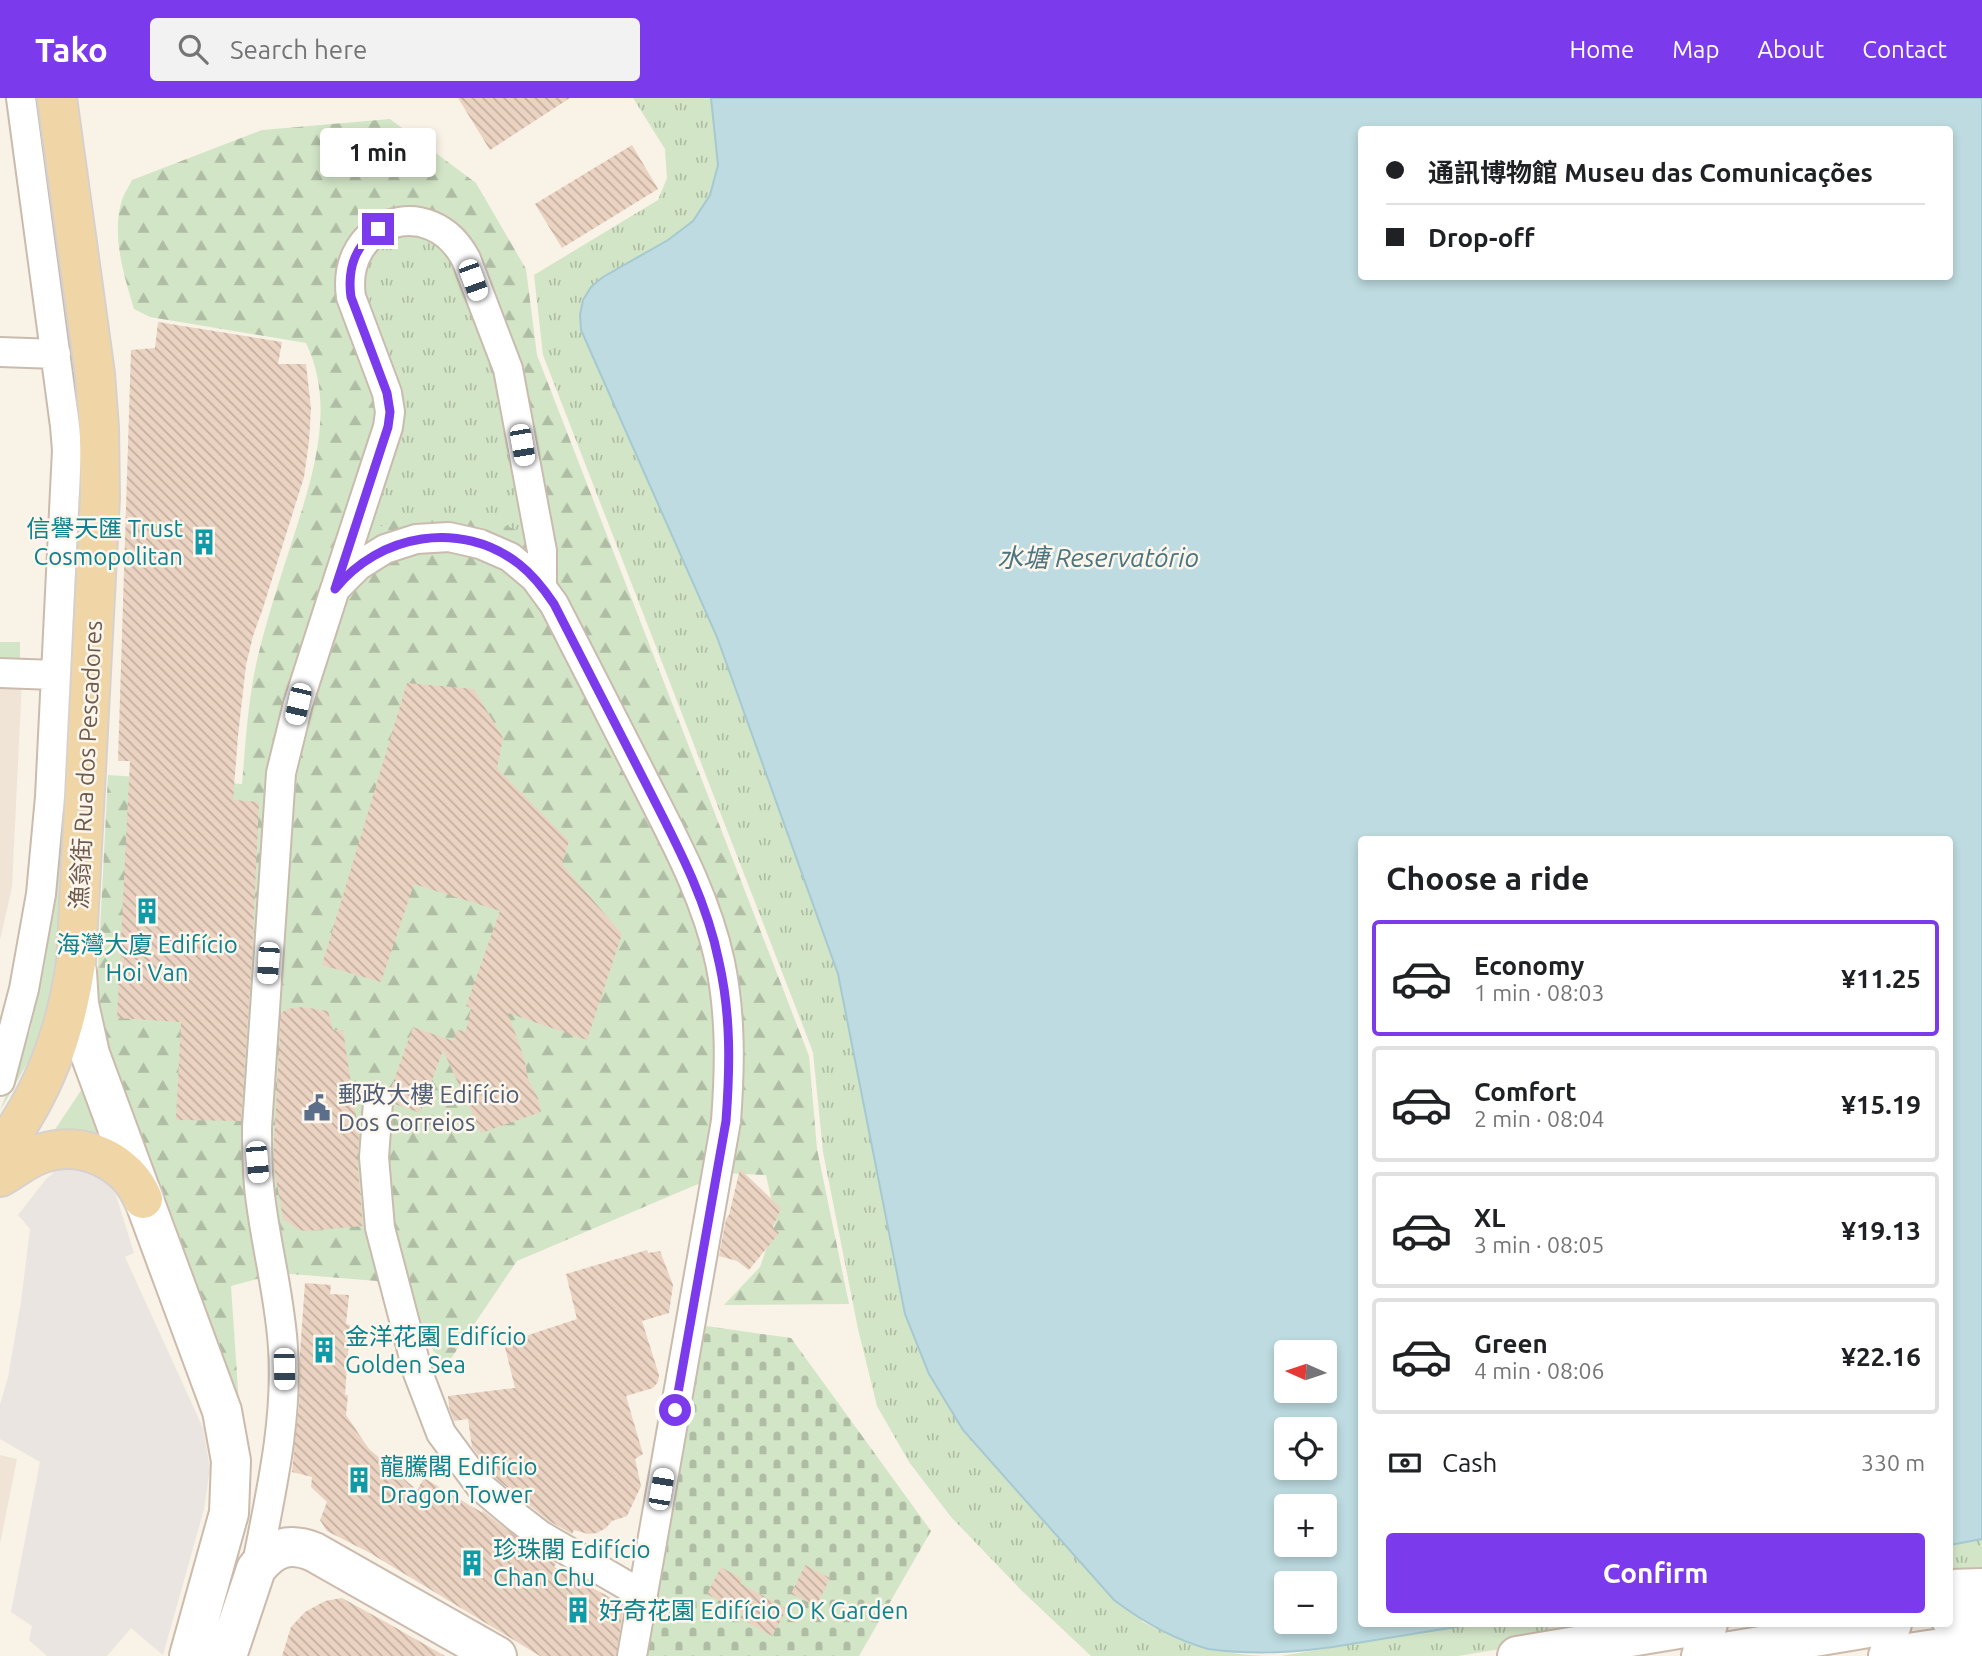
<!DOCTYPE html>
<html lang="en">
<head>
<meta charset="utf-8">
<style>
  :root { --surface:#fff; --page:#f2f2f2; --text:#202124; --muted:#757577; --line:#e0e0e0; --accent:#7c3aed }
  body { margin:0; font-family:Ubuntu,"Noto Sans SC",sans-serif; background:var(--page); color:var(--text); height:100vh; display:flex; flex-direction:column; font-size:26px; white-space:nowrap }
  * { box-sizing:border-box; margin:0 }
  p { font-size:23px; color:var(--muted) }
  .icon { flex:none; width:38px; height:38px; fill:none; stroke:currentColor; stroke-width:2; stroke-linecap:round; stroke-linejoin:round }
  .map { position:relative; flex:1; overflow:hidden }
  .panel { position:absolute; left:1358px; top:738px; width:595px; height:791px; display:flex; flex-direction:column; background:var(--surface); border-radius:7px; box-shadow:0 4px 10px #0003 }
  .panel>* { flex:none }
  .banner { position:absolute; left:1358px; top:28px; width:595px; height:154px; border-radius:7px; box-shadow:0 4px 10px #0003; display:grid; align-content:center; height:154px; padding:0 28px; background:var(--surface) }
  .needle { width:46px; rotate:273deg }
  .fabs { position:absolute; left:1274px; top:1242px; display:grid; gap:14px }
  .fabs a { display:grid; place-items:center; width:63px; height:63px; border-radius:7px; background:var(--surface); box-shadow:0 4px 10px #0003; font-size:35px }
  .end { position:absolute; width:32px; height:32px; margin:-16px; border:9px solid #7c3aed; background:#fff; box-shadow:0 0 0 4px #fff }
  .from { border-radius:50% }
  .bubble { position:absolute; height:49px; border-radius:7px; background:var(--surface); box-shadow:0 4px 10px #0003; font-size:23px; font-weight:700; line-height:49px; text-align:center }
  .car { position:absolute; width:21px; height:42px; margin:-21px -10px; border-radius:9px; box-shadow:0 0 5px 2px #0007; background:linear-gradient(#fff 24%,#345 0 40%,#fff 0 76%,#345 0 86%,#fff 0) }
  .banner b { display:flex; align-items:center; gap:24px; height:66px; font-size:26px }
  .banner b+b { border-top:2px solid var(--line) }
  .banner i { width:18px; height:18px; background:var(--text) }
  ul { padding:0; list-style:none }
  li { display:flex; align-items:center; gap:21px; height:116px; margin:0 14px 10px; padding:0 14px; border:4px solid var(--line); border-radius:7px }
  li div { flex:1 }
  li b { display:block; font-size:26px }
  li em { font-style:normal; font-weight:700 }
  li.on { border-color:var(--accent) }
  li>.icon { width:63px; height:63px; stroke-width:1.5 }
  h2 { padding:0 28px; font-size:32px; line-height:84px }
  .pay { display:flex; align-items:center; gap:18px; height:77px; padding:0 28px; font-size:26px }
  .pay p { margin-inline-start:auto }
  .button { display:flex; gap:14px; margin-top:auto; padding:14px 28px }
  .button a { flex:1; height:80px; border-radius:7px; background:var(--accent); color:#fff; font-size:28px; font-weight:700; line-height:80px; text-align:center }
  header { display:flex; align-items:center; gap:42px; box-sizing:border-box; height:98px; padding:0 35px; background:var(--accent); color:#fff }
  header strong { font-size:33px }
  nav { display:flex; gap:38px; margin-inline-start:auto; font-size:24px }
  .search { width:490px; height:63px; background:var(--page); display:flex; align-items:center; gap:18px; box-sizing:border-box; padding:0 24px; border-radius:7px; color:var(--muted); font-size:26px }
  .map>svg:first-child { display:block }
  .residential { fill:#f0e4d6 }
  .industrial { fill:#eae5e0 }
  .green { fill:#d3e5c7 }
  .forest { fill:url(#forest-firs) }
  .cemetery { fill:url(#cemetery-stones) }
  .park { fill:url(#park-tufts) }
  .water { fill:#bddbe0; stroke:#a5c9d1; stroke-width:2; fill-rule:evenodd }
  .building { fill:url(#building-back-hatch) }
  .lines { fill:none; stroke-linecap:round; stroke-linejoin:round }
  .street-casing { stroke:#c9bbae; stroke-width:32 }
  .secondary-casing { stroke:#ccbbac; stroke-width:42 }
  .primary-casing { stroke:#d7d1cd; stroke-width:42 }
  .street { stroke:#fff; stroke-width:28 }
  .secondary { stroke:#fff; stroke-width:38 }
  .primary { stroke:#f0d6a7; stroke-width:38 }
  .route { stroke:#7c3aed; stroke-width:9 }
  .labels { text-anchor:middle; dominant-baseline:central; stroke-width:5; stroke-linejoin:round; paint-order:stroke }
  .culture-label { font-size:24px; fill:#0d838f; stroke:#fdf6ec; text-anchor:start }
  .street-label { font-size:24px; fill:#6f5b4e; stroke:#fdf6ec }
  .service-label { font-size:24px; fill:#4e5e75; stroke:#fdf6ec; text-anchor:start }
  .water-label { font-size:26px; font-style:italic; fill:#4b7680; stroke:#fdf6ec }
</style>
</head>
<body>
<header>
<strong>Tako</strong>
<div class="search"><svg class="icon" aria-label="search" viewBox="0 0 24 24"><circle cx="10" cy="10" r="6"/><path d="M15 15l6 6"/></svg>Search here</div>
<nav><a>Home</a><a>Map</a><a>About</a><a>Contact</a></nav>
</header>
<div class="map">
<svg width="1982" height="1558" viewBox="0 0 1982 1558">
  <defs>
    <pattern id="forest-firs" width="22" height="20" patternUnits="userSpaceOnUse" patternTransform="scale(1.75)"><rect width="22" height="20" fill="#d3e5c7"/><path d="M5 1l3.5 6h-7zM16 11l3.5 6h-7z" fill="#afbda4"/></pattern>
    <pattern id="cemetery-stones" width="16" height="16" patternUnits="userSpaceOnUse" patternTransform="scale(1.75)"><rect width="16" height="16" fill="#d3e5c7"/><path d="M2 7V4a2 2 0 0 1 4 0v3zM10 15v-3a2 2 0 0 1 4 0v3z" fill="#afbda4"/></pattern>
    <pattern id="park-tufts" width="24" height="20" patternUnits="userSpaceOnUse" patternTransform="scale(1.75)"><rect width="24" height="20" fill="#d3e5c7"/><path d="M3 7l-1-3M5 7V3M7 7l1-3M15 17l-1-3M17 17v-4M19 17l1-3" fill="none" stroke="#afbda4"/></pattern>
    <pattern id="building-back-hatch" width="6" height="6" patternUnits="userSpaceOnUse" patternTransform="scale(1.75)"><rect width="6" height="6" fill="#ebd3c2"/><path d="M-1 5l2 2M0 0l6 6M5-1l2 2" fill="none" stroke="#c3aea0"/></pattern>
  </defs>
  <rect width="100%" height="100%" fill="#f9f2e7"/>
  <path class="residential" d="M0 581 22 582 12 789 0 842Z
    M0 1357 17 1361 0 1446Z"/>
  <path class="industrial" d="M61 1069 86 1070 105 1080 116 1097 134 1155 125 1159 203 1330 210 1370 204 1411 163 1557 131 1530 107 1558H47L29 1542 32 1528 11 1514 40 1364 0 1341V1307L8 1279 21 1204 30 1131 18 1117 46 1081Z"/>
  <path class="green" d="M32 0H39L87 346 62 866 44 936 0 1013 30 933 45 864 57 782 79 346Z
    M84 988 104 1037C84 1033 69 1035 50 1039Z"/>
  <path class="forest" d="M390 21 476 85 526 171 537 257 809 958 817 1051 849 1206 724 1207 760 1169 776 1123 766 1077 724 1075 517 1163 446 1268 377 1183 279 1175 231 1188 241 1337 96 910 108 677 242 686C246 642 248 597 259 554 269 513 283 472 296 431 315 371 335 305 306 245L150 219 134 211C124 177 111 137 122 102 124 95 129 89 132 82L262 32Z"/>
  <path class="cemetery" d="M706 1228 791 1240 931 1433 859 1558H643Z"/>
  <path class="park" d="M633 0H711L718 67 710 97 693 123 668 142 580 217 581 232 717 539 838 876 905 1216 1143 1524C1188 1547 1221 1557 1272 1558H1091L1022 1493 951 1419 909 1364 877 1308 858 1231 823 1054 813 954 543 257 534 177 658 102 667 80 665 51Z
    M412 139 432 145 447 155 478 231 520 367 526 435C479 418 447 408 398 421 387 424 377 431 368 436L391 349 355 176 363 155 391 140Z
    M0 544H20V567H0Z
    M1982 1441V1476L1950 1478V1447Z
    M1474 1526H1652L1458 1558H1281Z"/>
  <path class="water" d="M711 0H1982V1441L1950 1447V742H1362V1526H1474C1435 1532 1396 1539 1357 1545 1308 1554 1258 1558 1208 1551 1173 1541 1143 1524 1114 1502L963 1332 929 1276 905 1216 838 876 717 539 581 232 580 217 583 202 591 189 603 179 668 142 693 123 710 97 718 67ZM1362 32H1950V178H1362ZM1286 1255H1325V1293H1286ZM1286 1332H1325V1370H1286ZM1286 1409H1325V1447H1286ZM1286 1486H1325V1524H1286Z"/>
  <path class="building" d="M458 0H570L490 52Z
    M632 47 658 91 562 150 535 106Z
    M158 224 282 244 278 266H306L311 310 309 344 304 379 263 510 253 538 246 567 238 638 233 702 259 704 252 859 241 1023 176 1022 181 924 117 920 130 663H118L131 252 155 250Z
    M407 585 474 591 503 640 497 670 569 743 562 766 622 836 587 942 508 915 524 960 528 981 538 1000 541 1014 481 1035 443 952 420 1015 395 1006 393 997 390 993 413 929 453 943 457 932 466 933 471 910 466 908 500 813 414 786 381 884 322 867Z
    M302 909 328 913 333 932H343L359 1039 357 1060 363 1128 305 1133 297 1131 283 1121 274 1068V1046L281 915 288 911Z
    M740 1071 781 1110 773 1129 779 1135 749 1172 737 1163 719 1158 726 1121 729 1117Z
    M647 1152 648 1155 660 1153 673 1187 669 1215 642 1223 659 1277 658 1284 653 1290 626 1298 643 1356 635 1361 641 1388 627 1418 612 1423 606 1430 597 1435 588 1436 574 1432 572 1436 549 1423 493 1378 472 1349 468 1321 454 1323 449 1309 448 1298 515 1290 504 1245 577 1221 566 1176Z
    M305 1185 331 1187 330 1196 349 1197 346 1226 350 1227 345 1297H348L346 1317 369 1351 417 1392 424 1380 483 1415 482 1412 530 1450 556 1466 554 1469 624 1507 616 1558H540L370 1455 327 1433 320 1422 327 1404 311 1389 312 1379 292 1374 299 1307 300 1255Z
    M805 1467 830 1480 816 1508 791 1496Z
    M721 1469 742 1481 740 1485 787 1511 772 1538 740 1520 743 1515 707 1496Z
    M342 1500 391 1527 445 1558H282L291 1529 305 1514 325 1503Z"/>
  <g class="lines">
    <g class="street-casing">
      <path id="street" d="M0 254 56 256
        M337 485 388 329 390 314 387 295 351 199C340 123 430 93 466 161L508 271 542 453V488
        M0 575 55 577
        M0 983 24 891 41 796 50 699 67 352 65 328 21 0
        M378 1004 374 1059 380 1130 418 1275 441 1335 481 1389 518 1420 540 1437 643 1497
        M256 1471C270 1398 288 1324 283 1250 280 1198 266 1149 260 1097 257 1074 257 1052 257 1029L281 675 298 606 335 491 358 468 385 451 416 441 449 439 480 446 510 459 535 480 554 506C584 565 614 623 644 682 674 741 706 799 720 864 731 917 730 970 726 1023L632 1558"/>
    </g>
    <g class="secondary-casing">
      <path id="secondary" d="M77 874 79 906 90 956 222 1313 231 1363 229 1415 189 1558
        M1950 1491 1982 1490
        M1950 1520 1982 1518
        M227 1558 256 1471C273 1449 289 1444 314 1454L497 1558
        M1517 1558 1708 1526
        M1701 1558 1892 1526
        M1888 1558 1982 1544"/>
    </g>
    <g class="primary-casing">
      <path id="primary" d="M0 1054C44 994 65 938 76 865L100 400 99 330 95 276 57 0
        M0 1079C14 1071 27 1060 43 1055 83 1042 127 1063 143 1101"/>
    </g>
    <use href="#street" class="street"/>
    <use href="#secondary" class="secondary"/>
    <use href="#primary" class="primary"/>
  </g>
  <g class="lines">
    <path class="route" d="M378 131C355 148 347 170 351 199L387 295 390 314 388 329 335 491C379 436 461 421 519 466 533 477 544 491 554 506 584 565 614 623 644 682 674 741 706 799 719 864 731 917 730 969 726 1023L675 1312"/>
  </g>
  <defs>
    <g id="building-bare" transform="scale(2.1)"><path d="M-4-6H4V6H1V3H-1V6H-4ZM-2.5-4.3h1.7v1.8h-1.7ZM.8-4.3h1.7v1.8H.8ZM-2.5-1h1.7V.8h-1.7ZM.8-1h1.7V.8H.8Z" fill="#0f9aa8" stroke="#fdf6ec" stroke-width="2.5" paint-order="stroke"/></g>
    <g id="civic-bare" transform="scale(2.1)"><path d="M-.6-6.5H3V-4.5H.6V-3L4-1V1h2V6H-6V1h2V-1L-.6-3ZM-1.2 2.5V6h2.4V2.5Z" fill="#5c6f8a" stroke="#fdf6ec" stroke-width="2.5" paint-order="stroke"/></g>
  </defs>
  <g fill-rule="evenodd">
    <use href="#building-bare" x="204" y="444"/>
    <use href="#building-bare" x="147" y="813"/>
    <use href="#civic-bare" x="317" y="1010"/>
    <use href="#building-bare" x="324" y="1252"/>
    <use href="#building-bare" x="359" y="1382"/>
    <use href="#building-bare" x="472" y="1465"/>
    <use href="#building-bare" x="578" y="1512"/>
  </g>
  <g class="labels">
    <g class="culture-label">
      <text x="183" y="430" text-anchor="end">信譽天匯 Trust<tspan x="183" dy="28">Cosmopolitan</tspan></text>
      <text x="147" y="846" text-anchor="middle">海灣大廈 Edifício<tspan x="147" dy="28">Hoi Van</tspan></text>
      <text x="345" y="1238">金洋花園 Edifício<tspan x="345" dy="28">Golden Sea</tspan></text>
      <text x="380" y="1368">龍騰閣 Edifício<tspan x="380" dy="28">Dragon Tower</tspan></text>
      <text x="493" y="1451">珍珠閣 Edifício<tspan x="493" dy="28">Chan Chu</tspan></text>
      <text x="599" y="1512">好奇花園 Edifício O K Garden</text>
    </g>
    <g class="street-label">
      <text transform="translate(86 667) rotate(-87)">漁翁街 Rua dos Pescadores</text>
    </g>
    <g class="service-label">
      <text x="338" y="996">郵政大樓 Edifício<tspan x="338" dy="28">Dos Correios</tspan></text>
    </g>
    <g class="water-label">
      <text x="1098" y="459">水塘 Reservatório</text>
    </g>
  </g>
</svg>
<div class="fabs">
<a><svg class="needle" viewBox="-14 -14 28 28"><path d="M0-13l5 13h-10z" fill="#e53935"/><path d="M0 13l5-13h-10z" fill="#757577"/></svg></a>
<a><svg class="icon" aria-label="locate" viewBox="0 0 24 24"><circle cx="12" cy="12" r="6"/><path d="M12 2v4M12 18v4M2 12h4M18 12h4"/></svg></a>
<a>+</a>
<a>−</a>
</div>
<i class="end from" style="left:675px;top:1312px"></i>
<i class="end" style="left:378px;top:131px"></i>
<div class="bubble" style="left:320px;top:30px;width:116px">1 min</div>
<i class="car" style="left:473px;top:182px;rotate:160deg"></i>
<i class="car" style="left:522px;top:347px;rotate:170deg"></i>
<i class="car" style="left:298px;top:606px;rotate:193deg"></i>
<i class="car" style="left:268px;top:865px;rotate:184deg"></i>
<i class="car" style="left:257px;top:1064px;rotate:175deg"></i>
<i class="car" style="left:284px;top:1271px;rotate:179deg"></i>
<i class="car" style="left:661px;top:1391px;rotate:10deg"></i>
<div class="banner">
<b><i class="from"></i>通訊博物館 Museu das Comunicações</b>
<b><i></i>Drop-off</b>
</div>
<section class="panel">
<h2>Choose a ride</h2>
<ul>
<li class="on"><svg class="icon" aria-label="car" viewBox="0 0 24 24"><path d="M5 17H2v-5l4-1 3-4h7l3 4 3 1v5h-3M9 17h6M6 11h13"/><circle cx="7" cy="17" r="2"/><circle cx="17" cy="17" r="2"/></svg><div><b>Economy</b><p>1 min · 08:03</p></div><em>¥11.25</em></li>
<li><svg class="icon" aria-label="car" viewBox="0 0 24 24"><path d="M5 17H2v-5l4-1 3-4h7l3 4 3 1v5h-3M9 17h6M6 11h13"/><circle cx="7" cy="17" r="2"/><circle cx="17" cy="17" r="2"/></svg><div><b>Comfort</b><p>2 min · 08:04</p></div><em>¥15.19</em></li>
<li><svg class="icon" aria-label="car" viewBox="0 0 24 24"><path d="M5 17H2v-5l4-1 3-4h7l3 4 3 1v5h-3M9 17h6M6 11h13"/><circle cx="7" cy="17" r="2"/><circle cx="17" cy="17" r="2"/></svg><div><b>XL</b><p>3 min · 08:05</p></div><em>¥19.13</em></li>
<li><svg class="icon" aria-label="car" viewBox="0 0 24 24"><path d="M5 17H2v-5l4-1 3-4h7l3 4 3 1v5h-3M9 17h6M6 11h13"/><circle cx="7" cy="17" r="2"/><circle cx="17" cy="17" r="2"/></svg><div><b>Green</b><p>4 min · 08:06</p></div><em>¥22.16</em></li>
</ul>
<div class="pay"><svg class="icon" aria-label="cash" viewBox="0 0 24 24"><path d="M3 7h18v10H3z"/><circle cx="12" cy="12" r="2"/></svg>Cash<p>330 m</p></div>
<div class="button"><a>Confirm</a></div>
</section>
</div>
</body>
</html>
